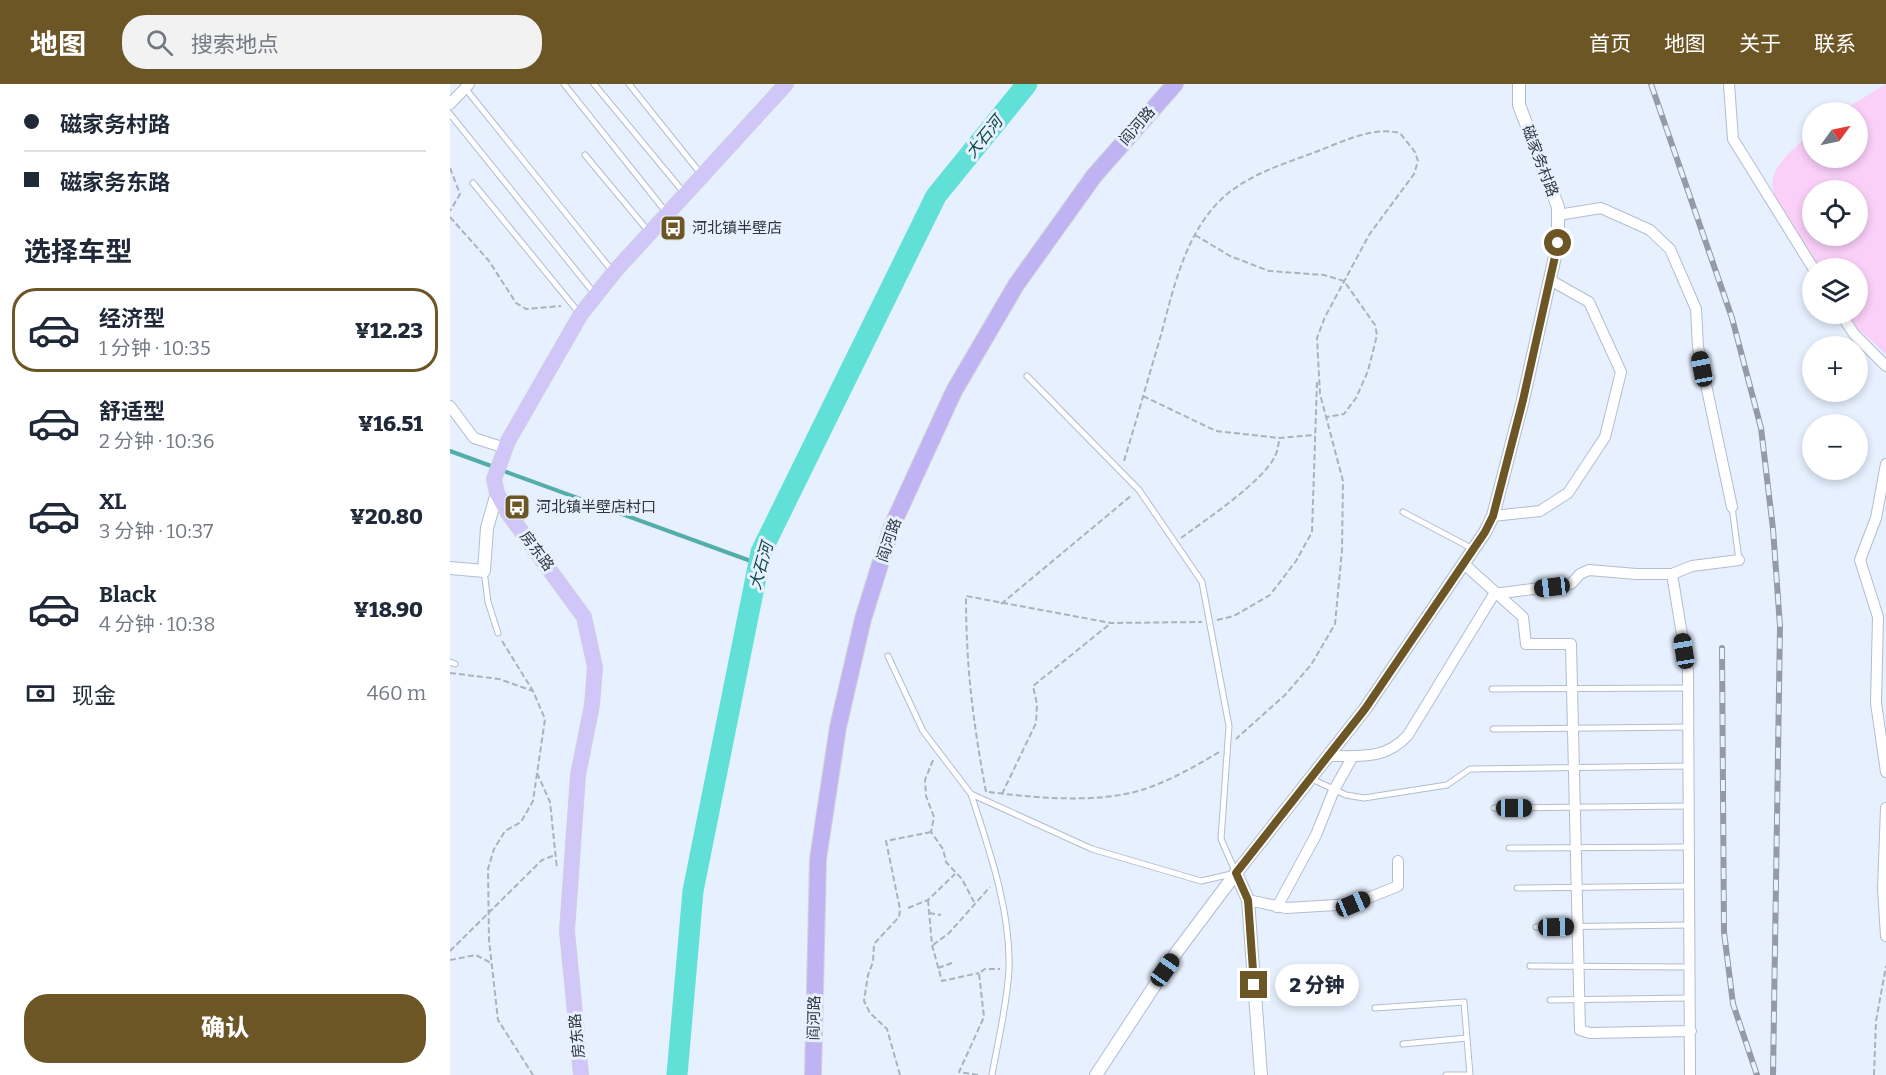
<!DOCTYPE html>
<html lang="zh">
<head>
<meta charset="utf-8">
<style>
  :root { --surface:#fff; --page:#f2f2f3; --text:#1f2937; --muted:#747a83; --line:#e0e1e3; --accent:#6c5625 }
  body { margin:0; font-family:Bitter,"Noto Sans SC",serif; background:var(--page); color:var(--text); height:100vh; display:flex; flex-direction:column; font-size:22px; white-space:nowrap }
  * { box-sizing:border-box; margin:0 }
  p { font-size:20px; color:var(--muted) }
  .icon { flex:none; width:33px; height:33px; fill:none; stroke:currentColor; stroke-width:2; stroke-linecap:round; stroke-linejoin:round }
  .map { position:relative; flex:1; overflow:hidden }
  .details { display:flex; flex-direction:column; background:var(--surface); width:450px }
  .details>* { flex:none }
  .top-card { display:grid; align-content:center; height:132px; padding:0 24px; background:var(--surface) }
  .needle { width:39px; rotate:57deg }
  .controls { position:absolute; left:1352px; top:18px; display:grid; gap:12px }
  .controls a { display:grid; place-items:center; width:66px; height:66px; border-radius:50%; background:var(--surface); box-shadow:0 3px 9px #0003; font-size:30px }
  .end { position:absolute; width:27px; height:27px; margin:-14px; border:8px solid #6c5625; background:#fff; box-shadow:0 0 0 3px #fff }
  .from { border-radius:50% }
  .bubble { position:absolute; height:42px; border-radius:21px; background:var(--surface); box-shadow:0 3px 9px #0003; font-size:20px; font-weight:800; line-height:42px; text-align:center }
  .car { position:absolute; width:18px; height:36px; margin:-18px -9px; border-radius:8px; box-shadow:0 0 4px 2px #0007; background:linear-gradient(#222 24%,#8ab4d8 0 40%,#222 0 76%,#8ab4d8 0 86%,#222 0) }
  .top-card b { display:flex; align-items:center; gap:21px; height:57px; font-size:22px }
  .top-card b+b { border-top:2px solid var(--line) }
  .top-card i { width:15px; height:15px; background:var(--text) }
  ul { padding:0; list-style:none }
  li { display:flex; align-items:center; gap:18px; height:84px; margin:0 12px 9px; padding:0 12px; border:3px solid transparent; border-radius:24px }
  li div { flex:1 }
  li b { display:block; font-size:22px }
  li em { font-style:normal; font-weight:800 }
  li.on { border-color:var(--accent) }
  li>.icon { width:54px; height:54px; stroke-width:1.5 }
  h2 { padding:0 24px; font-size:27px; line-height:72px }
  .pay { display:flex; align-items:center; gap:15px; height:66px; padding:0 24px; font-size:22px }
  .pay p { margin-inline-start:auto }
  .action { display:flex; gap:12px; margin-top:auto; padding:12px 24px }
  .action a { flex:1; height:69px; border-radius:24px; background:var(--accent); color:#fff; font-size:24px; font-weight:800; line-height:69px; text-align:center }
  header { display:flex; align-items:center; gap:36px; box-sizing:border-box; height:84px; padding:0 30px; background:var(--accent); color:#fff }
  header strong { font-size:28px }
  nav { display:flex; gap:33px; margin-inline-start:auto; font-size:21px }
  .search { width:420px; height:54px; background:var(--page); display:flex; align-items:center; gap:15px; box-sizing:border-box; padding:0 21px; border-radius:24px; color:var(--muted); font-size:22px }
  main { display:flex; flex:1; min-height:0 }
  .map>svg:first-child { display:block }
  .green { fill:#facff8; fill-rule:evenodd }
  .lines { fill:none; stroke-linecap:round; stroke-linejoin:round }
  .stream { stroke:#53ada9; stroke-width:4 }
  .river { stroke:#61e0d7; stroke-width:21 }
  .service-casing { stroke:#b2bdcf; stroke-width:7 }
  .minor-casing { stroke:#b2bdcf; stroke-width:12 }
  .tertiary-casing { stroke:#b2bdcf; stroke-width:14 }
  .primary-casing { stroke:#d2d3d4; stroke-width:16 }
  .trunk-casing { stroke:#d2d3d4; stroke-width:18 }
  .path { stroke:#aab2be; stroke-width:2; stroke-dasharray:6 3; stroke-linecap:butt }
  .service { stroke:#fff; stroke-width:5 }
  .minor { stroke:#fff; stroke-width:10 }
  .tertiary { stroke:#fff; stroke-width:12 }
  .primary { stroke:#d0c6f7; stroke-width:15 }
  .trunk { stroke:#c0b3f4; stroke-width:16 }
  .rail-casing { stroke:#949ba6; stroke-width:6 }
  .rail { stroke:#e6f0fe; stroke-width:4; stroke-dasharray:11; stroke-linecap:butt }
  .route { stroke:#6c5625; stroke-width:8 }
  .labels { text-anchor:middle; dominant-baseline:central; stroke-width:6; stroke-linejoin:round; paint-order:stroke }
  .street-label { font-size:15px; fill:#31363d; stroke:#e6f0fe }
  .poi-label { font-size:15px; fill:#31363d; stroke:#e6f0fe; text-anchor:start }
  .water-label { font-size:16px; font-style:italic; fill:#0a4642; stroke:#e6f0fe }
</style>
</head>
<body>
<header>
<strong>地图</strong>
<div class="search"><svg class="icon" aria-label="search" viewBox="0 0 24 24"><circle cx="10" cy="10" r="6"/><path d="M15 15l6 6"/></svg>搜索地点</div>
<nav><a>首页</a><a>地图</a><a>关于</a><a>联系</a></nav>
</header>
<main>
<section class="details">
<div class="top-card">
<b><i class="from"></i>磁家务村路</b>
<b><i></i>磁家务东路</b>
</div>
<h2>选择车型</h2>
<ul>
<li class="on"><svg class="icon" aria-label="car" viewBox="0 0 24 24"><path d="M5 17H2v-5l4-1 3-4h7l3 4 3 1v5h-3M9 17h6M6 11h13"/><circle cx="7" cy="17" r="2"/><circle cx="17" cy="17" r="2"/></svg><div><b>经济型</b><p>1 分钟 · 10:35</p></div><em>¥12.23</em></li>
<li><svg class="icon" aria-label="car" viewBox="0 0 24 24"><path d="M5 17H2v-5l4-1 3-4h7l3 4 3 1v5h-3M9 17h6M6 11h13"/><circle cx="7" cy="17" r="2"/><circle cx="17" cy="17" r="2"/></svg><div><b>舒适型</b><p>2 分钟 · 10:36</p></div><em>¥16.51</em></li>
<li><svg class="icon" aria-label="car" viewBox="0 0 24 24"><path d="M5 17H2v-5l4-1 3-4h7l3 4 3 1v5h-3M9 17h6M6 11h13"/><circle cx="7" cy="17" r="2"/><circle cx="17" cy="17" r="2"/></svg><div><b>XL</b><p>3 分钟 · 10:37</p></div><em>¥20.80</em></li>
<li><svg class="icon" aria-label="car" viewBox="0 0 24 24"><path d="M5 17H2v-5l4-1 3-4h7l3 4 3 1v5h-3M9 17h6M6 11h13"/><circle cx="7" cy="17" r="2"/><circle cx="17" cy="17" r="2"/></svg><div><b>Black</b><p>4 分钟 · 10:38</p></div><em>¥18.90</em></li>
</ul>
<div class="pay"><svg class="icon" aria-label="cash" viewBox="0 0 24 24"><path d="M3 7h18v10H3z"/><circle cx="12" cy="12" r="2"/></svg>现金<p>460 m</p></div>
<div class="action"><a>确认</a></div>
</section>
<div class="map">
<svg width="1436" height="991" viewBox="0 0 1436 991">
  <rect width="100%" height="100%" fill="#e6f0fe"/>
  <path class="green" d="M1436 0V270L1407 244 1397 230H1407V184H1369C1355 164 1318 120 1323 95 1326 78 1349 59 1362 49V74H1407V28H1390ZM1362 106H1407V152H1362Z"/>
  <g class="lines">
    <path class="stream" d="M0 367 44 383
      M51 386 309 480"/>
    <path class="river" d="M227 991 243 807 311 468 486 112 577 0"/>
    <g class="service-casing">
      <path id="service" d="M114 0 216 128
        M144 0 235 110
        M179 0 251 90
        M15 4 163 188
        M0 30 144 209
        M135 71 199 148
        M23 99 130 230
        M1282 423 1289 476
        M953 428 1023 465
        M34 487 38 518 48 549
        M438 572 473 647 521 710 642 765 751 797 786 789 771 755 779 642 752 498 689 406 577 292
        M0 578 5 580
        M1042 605 1238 604
        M1043 645 1238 643
        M862 695 896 711 914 714 997 701 1020 685 1238 682
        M521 710C539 765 561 827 559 886 557 921 548 957 542 991
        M1044 724 1239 722
        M1059 764 1240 763
        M1067 804 1239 802
        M1086 843 1240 841
        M1080 882 1240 883
        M1100 916 1239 914
        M925 924 1014 918 1020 991
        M953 960 1017 954
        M996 991H1020"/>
    </g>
    <g class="minor-casing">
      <path id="minor" d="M1279 0 1283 55 1363 184
        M0 20 19 0
        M1108 131 1151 124 1200 146 1220 165 1246 225 1248 263 1282 423
        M1391 230 1404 250 1436 282
        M0 322 24 354 55 364
        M1436 380 1426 434 1410 476 1428 533 1426 619 1436 688
        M1043 432 1090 427 1118 409 1155 353 1171 288 1139 218 1100 196
        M1014 480 1073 533 1076 560H1121L1130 946 1140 949 1241 947
        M1222 490 1238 587 1240 991
        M878 672C910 672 936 676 958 651L1044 510 1121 500 1130 490 1139 486 1186 490H1222L1242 482 1289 476
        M1436 724 1433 805 1436 852
        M798 816 836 824 903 820 948 802V777
        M827 823 866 751 884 706 903 672"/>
    </g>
    <g class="tertiary-casing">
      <path id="tertiary" d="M0 484 34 487 37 444 47 409
        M786 789 798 816 811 991
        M646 991 726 869 786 789 915 625 1035 448 1043 432 1073 316 1108 159V123L1069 21V0"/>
    </g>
    <g class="primary-casing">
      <path id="primary" d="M131 991 117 847 128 691 142 621 145 583 134 533 58 429 47 409 44 395 58 357 131 230 166 186 336 0"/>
    </g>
    <g class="trunk-casing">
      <path id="trunk" d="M363 991 368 775 388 643 413 535 442 442 504 307 566 201 644 92 725 0"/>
    </g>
    <path class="path" d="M0 84 10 110 0 127
      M0 133 39 177 66 219 76 225 111 222
      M745 151 780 172 819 187 874 191 894 197 925 241 927 251 918 287 906 314 894 330 877 333
      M693 312 766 347 830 354 865 351
      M674 377C686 338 697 298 709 258 723 208 734 147 776 111 801 90 833 80 863 69 890 59 921 42 950 49L965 68 968 77 964 90 919 151 875 233 867 254 870 310 893 397 892 466 885 540 861 581 835 611 786 655
      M731 454C754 437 814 397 825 372 828 367 828 360 830 354
      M551 520 682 411
      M767 536 784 532 820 511 846 477 862 448 867 298
      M52 557 83 607 95 635 83 717 71 738 55 747 44 765 38 785 39 856 48 936 83 991
      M0 589 49 595 83 607
      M483 676 475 696 476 712 484 733 481 748 493 765 496 778 512 795 524 818
      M87 689 100 718 107 785
      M536 708C523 638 516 583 516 512L661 539 752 538
      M539 708C586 714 649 720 695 705 721 696 746 682 769 668
      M552 710 586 639 587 620 583 602 661 539
      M478 816 482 861 492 897 529 889
      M458 824 478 816 505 790
      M479 829 491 831
      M483 861 499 849 540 803
      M0 867 92 776 105 771
      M0 876 26 871 41 879
      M488 884 502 879
      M450 991 437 945 420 929 414 917 418 891 423 878 424 860 449 833 450 825 436 757 481 748
      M528 991 509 988 534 933 529 889 535 885H550
      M1424 991 1426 937 1436 882"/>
    <use href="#service" class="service"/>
    <use href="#minor" class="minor"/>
    <use href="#tertiary" class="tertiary"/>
    <use href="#primary" class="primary"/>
    <use href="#trunk" class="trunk"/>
    <g class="rail-casing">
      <path id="rail" d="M1201 0 1282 234 1311 344 1323 445 1330 542 1323 991
        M1272 564 1274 848 1283 920 1307 991"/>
    </g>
    <use href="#rail" class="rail"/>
  </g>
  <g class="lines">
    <path class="route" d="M804 901 798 816 786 789 915 625 1035 448 1043 432 1073 316 1108 159"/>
  </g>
  <defs>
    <g id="bus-square" transform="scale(1.35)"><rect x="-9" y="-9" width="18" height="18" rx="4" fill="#6c5625" stroke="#e6f0fe"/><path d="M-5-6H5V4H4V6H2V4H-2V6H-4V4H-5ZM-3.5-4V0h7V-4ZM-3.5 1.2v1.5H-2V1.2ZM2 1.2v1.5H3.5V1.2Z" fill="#fff"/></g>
  </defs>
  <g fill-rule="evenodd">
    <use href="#bus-square" x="223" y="144"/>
    <use href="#bus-square" x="67" y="423"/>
  </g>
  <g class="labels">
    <g class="street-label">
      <text transform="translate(687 42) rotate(-49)">阎河路</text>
      <text transform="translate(1090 77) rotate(69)">磁家务村路</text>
      <text transform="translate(439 456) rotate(-71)">阎河路</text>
      <text transform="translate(87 467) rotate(53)">房东路</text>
      <text transform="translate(364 934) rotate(-89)">阎河路</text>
      <text transform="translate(127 952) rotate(-96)">房东路</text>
    </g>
    <g class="poi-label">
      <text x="242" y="144">河北镇半壁店</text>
      <text x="86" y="423">河北镇半壁店村口</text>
    </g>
    <g class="water-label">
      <text transform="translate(534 53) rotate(-51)">大石河</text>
      <text transform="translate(311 482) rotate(-74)">大石河</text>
    </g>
  </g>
</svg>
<div class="controls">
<a><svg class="needle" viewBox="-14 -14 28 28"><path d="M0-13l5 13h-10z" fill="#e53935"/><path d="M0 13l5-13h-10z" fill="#747a83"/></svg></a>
<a><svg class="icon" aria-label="locate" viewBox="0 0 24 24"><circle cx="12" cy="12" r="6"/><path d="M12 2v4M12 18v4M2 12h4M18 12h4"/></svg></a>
<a><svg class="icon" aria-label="layers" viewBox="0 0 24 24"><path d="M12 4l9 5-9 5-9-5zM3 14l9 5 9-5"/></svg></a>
<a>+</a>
<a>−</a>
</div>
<i class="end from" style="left:1108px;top:159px"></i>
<i class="end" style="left:804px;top:901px"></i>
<div class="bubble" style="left:825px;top:880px;width:84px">2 分钟</div>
<i class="car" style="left:1252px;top:285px;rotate:349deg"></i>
<i class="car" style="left:1102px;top:503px;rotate:263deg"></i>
<i class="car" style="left:1234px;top:567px;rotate:351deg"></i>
<i class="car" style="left:1064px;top:724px;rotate:90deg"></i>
<i class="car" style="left:903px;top:820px;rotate:67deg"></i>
<i class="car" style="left:1106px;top:843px;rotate:89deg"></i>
<i class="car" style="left:715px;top:886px;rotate:35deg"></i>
</div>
</main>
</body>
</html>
